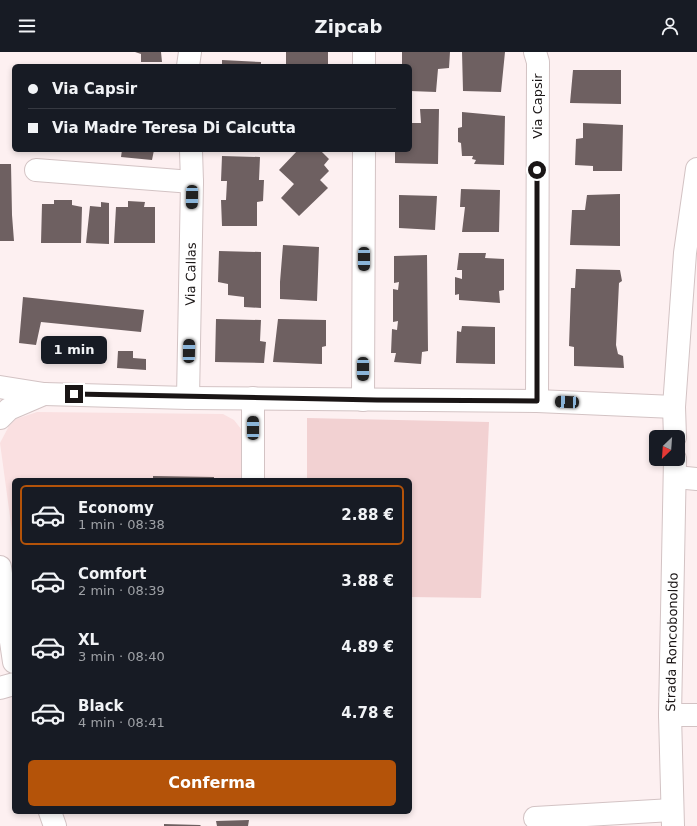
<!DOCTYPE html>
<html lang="it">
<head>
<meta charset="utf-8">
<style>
  :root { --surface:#171b24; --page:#242831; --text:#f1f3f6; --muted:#9ea1a6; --line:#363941; --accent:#b45309 }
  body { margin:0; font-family:"DejaVu Sans",sans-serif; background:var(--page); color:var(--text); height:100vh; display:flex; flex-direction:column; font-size:15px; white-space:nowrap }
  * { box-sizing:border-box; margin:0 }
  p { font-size:13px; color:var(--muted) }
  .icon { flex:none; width:22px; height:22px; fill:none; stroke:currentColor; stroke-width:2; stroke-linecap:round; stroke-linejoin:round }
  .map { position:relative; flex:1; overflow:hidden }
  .details { position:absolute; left:12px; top:426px; width:400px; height:336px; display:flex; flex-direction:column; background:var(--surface); border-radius:6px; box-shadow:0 2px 6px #0003 }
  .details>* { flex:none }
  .guide { position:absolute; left:12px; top:12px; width:400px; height:88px; border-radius:6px; box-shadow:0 2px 6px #0003; display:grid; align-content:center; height:88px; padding:0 16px; background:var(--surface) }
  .needle { width:26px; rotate:205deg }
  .buttons { position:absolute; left:649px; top:378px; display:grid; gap:8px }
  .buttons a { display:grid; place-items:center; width:36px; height:36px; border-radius:6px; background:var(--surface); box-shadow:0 2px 6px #0003; font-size:20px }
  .end { position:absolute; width:18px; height:18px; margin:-9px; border:5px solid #1a1515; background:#fff; box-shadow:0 0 0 2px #fff }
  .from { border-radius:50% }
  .bubble { position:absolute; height:28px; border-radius:6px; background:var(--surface); box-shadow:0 2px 6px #0003; font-size:13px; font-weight:600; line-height:28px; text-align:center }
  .car { position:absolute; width:12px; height:24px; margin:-12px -6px; border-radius:5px; box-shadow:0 0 3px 1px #0007; background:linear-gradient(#222 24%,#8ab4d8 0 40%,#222 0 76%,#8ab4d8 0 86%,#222 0) }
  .guide b { display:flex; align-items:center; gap:14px; height:38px; font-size:15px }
  .guide b+b { border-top:1px solid var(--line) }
  .guide i { width:10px; height:10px; background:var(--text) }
  ul { padding:7px 0 0; list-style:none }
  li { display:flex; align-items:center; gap:12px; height:60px; margin:0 8px 6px; padding:0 8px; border:2px solid transparent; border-radius:6px }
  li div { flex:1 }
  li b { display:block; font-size:15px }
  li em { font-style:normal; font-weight:600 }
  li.selected { border-color:var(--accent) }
  li>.icon { width:36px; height:36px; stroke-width:1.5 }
  .primary-button { display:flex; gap:8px; margin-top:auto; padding:8px 16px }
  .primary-button a { flex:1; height:46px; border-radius:6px; background:var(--accent); color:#fff; font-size:16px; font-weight:600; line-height:46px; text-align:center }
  header { display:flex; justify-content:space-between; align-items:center; height:52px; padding:0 16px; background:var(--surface); font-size:18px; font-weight:600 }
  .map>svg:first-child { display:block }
  .built { fill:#fae0e1 }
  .green { fill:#f2d1d2 }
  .building { fill:#6e6061 }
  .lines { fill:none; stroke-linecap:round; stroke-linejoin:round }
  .minor-casing { stroke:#d3c3c4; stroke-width:24 }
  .minor { stroke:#fff; stroke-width:22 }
  .route { stroke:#1a1515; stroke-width:5 }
  .labels { text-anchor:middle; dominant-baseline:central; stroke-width:4; stroke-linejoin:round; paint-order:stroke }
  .street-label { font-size:13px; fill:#1a1515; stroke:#fff }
</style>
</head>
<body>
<header><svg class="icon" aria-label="menu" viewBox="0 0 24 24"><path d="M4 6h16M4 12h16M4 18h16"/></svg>Zipcab<svg class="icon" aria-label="person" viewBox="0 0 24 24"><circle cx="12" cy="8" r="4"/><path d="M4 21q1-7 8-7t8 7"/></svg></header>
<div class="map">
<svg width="697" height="774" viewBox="0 0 697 774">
  <rect width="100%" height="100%" fill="#fdf0f1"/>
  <path class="built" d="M37 360 223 362 234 368 241 377 244 388V428H14V494L0 391 9 374 16 367Z"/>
  <path class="green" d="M307 366 489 370 481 546 410 545V428H307Z"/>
  <path class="building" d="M135 0H161L162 10H141V2Z
    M286 0H328V14H286Z
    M402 0H450L449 16 438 17 436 40 410 39V14H402Z
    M462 0H505L501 40 463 39Z
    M222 8 261 10V14H222Z
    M573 18H621V52L570 51Z
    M420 57H439L438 112 395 111V98H410V71H421Z
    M462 60 505 64 504 113 474 112 476 108 472 107 473 104H462L461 91 458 90V76L462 75Z
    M583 71 623 73 622 119H593V114L575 113 576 87 583 86Z
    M122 98H154L152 108 121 105Z
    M298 98H320L329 107 324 113 329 119 320 128 328 136 299 164 281 146 294 132 279 118Z
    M222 104 260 105 259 128H264L263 149 257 150V174H222L221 148H226L227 129H221Z
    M0 112H11L12 163 14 189H0Z
    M461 137 500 138 499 180H462L465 155H460Z
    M620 142V194L570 193 572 158H585L587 143Z
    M399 143 437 144 435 178 399 176Z
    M54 148H72V153L82 155 81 191H41L42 152H54Z
    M128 149 145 150 144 155H155V191H114L116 155H128Z
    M101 150 109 151V192L86 191 90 154 101 155Z
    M283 193 319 195 317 249 280 247V230Z
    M219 199 261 200V256L244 255V245L228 243V232L218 230Z
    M459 201H486L485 206 504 207V238L499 239 500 251 459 248V242L455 243V225L462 227V218H457Z
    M427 203 428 299 422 300 421 312 394 310 396 301H391L392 277 397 278 398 269 393 270V237L398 238 399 230 394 231V204Z
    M576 217 620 218 622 229 619 231 616 293 618 302 623 304 624 316 574 314V295L569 294 571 236H575Z
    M23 245 144 258 141 280 41 270 36 293 19 291Z
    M216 267 261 268 260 289 266 290 264 311 215 310Z
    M278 267 326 268V294L322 295V312L273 310Z
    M462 274 495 275V312L456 311 457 279 461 280Z
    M118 299H133V306L146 307V318L117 316Z
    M153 424 214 425V428H153Z
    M249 768 248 774H217L216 769Z
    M164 772 200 773 201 774H164Z"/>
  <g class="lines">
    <g class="minor-casing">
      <g id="minor">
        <path d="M535 0 538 10 537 349"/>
        <path d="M188 14 190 0"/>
        <path d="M364 14V0"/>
        <path d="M36 118 192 130"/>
        <path d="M0 335 44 342 188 346 537 349 674 355"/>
        <path id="s1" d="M188 346 192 130 191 98"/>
        <path d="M363 348 364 98"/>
        <path d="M0 366 9 357 44 342"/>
        <path d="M675 385 674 355 685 201 697 117"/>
        <path d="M676 425 697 427"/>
        <path d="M253 428V346"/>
        <path d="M0 515 14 610"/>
        <path d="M0 636 14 632"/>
        <path d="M670 663H697"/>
        <path d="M50 760 55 774"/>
        <path d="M535 766 672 758"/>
        <path id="s2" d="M673 774 670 663 675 407"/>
      </g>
    </g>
    <use href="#minor" class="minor"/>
  </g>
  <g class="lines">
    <path class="route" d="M74 342 377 348 537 349V118"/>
  </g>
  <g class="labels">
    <g class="street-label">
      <text transform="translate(537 54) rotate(-90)">Via Capsir</text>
      <text stroke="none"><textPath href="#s1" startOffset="124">Via Callas</textPath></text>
      <text stroke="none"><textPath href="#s2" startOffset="184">Strada Roncobonoldo</textPath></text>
    </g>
  </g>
</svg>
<div class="buttons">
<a><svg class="needle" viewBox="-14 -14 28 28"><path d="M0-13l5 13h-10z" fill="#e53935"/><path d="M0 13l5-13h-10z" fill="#9ea1a6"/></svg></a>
</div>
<i class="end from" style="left:537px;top:118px"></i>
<i class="end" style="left:74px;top:342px"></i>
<div class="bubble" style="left:41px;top:284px;width:66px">1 min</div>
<i class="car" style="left:192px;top:145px;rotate:181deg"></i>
<i class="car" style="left:364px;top:207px;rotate:180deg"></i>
<i class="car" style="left:189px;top:299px;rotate:1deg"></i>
<i class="car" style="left:363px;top:317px;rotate:180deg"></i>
<i class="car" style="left:567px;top:350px;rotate:273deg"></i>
<i class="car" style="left:253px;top:376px;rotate:0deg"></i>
<div class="guide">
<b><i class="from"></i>Via Capsir</b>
<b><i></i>Via Madre Teresa Di Calcutta</b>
</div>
<section class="details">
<ul>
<li class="selected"><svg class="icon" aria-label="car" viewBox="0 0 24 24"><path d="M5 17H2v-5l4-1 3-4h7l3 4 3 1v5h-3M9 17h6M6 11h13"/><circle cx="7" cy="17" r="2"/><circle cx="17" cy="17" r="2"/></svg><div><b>Economy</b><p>1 min · 08:38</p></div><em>2.88 €</em></li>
<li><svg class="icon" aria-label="car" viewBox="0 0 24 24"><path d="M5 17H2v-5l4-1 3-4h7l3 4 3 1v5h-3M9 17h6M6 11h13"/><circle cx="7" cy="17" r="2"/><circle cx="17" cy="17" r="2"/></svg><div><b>Comfort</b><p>2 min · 08:39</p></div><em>3.88 €</em></li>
<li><svg class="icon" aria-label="car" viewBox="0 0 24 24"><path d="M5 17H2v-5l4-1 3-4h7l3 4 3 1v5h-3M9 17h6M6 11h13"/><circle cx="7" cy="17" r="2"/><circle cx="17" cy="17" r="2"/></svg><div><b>XL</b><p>3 min · 08:40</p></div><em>4.89 €</em></li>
<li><svg class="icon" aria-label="car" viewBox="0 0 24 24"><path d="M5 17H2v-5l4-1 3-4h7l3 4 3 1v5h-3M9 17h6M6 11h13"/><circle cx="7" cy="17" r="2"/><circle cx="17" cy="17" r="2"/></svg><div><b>Black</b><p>4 min · 08:41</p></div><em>4.78 €</em></li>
</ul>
<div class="primary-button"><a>Conferma</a></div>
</section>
</div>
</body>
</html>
